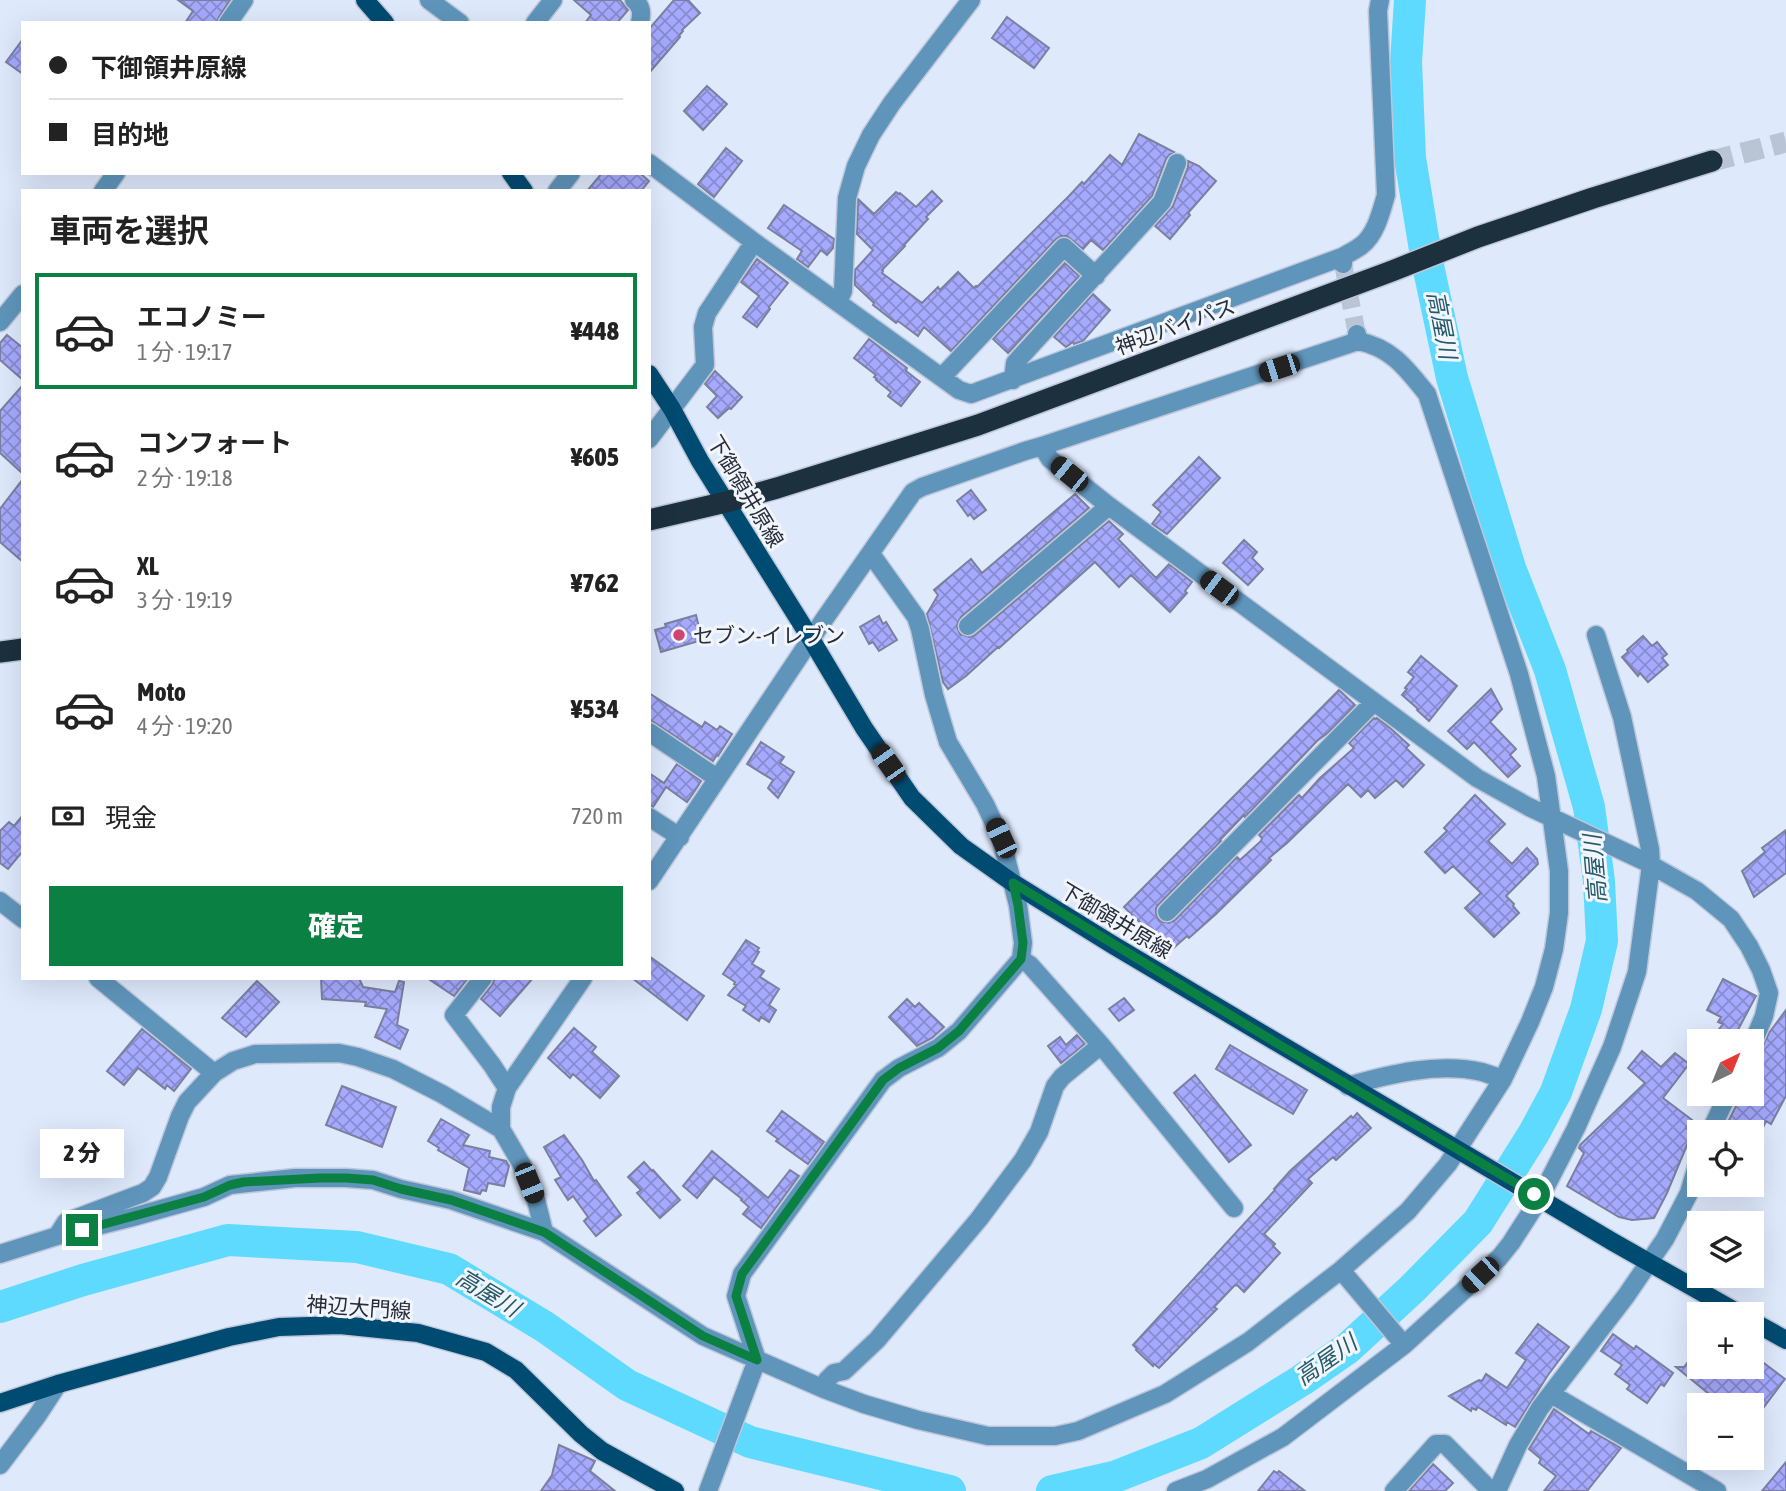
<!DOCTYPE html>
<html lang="ja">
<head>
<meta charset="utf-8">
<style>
  :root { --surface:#fff; --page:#f6f6f6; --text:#222; --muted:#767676; --line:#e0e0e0; --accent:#0b8043 }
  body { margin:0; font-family:"Asap Condensed","Noto Sans JP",sans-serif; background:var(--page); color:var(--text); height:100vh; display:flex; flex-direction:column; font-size:26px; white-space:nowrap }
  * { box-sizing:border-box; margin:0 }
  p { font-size:23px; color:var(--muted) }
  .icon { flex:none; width:38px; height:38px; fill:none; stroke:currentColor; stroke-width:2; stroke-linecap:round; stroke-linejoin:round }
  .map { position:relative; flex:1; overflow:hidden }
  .panel { position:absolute; left:21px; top:189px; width:630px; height:791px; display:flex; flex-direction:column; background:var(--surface); border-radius:0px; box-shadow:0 7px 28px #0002 }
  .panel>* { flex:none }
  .hud { position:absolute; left:21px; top:21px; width:630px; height:154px; border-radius:0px; box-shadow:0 7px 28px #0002; display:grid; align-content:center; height:154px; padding:0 28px; background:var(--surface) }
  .needle { width:46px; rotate:43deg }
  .buttons { position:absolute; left:1687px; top:1029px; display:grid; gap:14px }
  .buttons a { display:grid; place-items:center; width:77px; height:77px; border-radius:0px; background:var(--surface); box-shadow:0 7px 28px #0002; font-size:35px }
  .end { position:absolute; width:32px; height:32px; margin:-16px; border:9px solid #0b8043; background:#fff; box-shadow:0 0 0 4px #fff }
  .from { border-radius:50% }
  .bubble { position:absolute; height:49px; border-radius:0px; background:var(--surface); box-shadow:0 7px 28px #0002; font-size:23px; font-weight:800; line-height:49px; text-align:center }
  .car { position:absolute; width:21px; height:42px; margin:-21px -10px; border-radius:9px; box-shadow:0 0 5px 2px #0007; background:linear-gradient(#222 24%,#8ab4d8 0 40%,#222 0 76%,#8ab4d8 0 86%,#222 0) }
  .hud b { display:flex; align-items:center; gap:24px; height:66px; font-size:26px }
  .hud b+b { border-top:2px solid var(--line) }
  .hud i { width:18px; height:18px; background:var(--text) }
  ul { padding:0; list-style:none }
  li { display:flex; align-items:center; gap:21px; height:116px; margin:0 14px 10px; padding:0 14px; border:4px solid transparent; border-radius:0px }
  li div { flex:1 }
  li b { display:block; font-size:26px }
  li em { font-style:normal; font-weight:800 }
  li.active { border-color:var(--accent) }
  li>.icon { width:63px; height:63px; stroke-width:1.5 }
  h2 { padding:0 28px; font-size:32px; line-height:84px }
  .pay { display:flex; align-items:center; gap:18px; height:77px; padding:0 28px; font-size:26px }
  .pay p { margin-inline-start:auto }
  .button { display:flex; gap:14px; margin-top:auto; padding:14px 28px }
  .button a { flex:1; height:80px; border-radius:0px; background:var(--accent); color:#fff; font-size:28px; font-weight:800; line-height:80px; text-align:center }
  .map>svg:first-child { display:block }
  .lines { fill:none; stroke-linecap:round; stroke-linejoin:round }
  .river { stroke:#5edafe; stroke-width:32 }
  .building { fill:url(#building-cross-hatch); stroke:#7c7f9e; stroke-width:2 }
  .minor-tunnel { stroke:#b9c4d5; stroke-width:18; stroke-dasharray:18 9; stroke-linecap:butt }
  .highway-tunnel { stroke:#b9c4d5; stroke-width:21; stroke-dasharray:21 10; stroke-linecap:butt }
  .minor-casing { stroke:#bdc7d9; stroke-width:21 }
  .major-casing { stroke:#bdc7d9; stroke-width:21 }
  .highway-casing { stroke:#bdc7d9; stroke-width:24 }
  .minor { stroke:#5f95bb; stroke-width:18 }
  .major { stroke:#004b72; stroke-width:18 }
  .highway { stroke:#1c303e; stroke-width:21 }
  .route { stroke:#0b8043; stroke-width:9 }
  .poi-dot { fill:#d04474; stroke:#f2f6fc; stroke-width:2.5 }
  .labels { text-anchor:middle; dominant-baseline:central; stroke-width:6; stroke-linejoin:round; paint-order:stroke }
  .street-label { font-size:21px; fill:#272e3a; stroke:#f2f6fc }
  .poi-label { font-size:21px; fill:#272e3a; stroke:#f2f6fc; text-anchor:start }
  .water-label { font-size:23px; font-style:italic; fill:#275a69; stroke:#f2f6fc }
</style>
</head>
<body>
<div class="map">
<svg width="1786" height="1491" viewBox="0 0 1786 1491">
  <defs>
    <pattern id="building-cross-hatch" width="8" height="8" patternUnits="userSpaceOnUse" patternTransform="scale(1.75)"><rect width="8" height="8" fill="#a6aafe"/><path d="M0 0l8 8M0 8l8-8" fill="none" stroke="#878bcf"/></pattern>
  </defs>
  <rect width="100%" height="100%" fill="#dee9fc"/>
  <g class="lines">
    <path class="river" d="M0 1307 83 1280 228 1240 357 1247 449 1269 545 1327 627 1385 750 1442 950 1491
      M1052 1491 1117 1476 1201 1443 1302 1380 1348 1348 1412 1289 1478 1222 1534 1133 1556 1092 1586 1009 1602 941 1599 881 1589 807 1550 670 1510 568 1452 378 1426 256 1410 158 1406 62 1410 0"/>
  </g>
  <path class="building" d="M178 0H230L219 17 217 23H185L193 11Z
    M574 0H620L628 10 617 23H585L591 15Z
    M674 0H688L700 13 682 30 683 31 679 36 680 37 649 73V29Z
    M1007 17 1049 48 1034 68 992 38Z
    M23 39V74L6 62Z
    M707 86 727 104 703 130 684 111Z
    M1139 134 1174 152 1169 155 1166 159 1152 196 1103 250 1091 240 1083 249 1067 236H1061L1056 239 951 351 924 327 918 336 898 321 896 323 873 305 874 303 855 285V270L873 250 857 234 858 199 874 214 896 192 899 194 900 193 916 207 932 191 942 201 926 217 928 219 904 245 905 246 882 270 883 271 882 273 922 303 938 287 940 290 958 272 974 288 976 286 977 287 1069 196 1082 182 1084 184 1110 155 1122 165Z
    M726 148 742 161 714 197 698 184Z
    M1188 161 1199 166 1216 181 1188 213 1190 215 1170 239 1155 226 1173 206 1188 167Z
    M602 173H640L649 181 641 191H587Z
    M784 205 834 239 833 248 827 255 821 250 808 267 797 259 802 251 768 228Z
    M757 259 788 283 769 307 770 309 757 327 743 317 759 296 741 282Z
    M1065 263 1079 276 1008 353 993 339Z
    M1093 294 1110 310 1083 341 1074 344 1073 342 1066 347 1054 337Z
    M7 335 23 348V380L0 360V343Z
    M869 339 907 368 906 371 920 382 901 406 888 396 891 392 876 380 877 379 874 377 876 375 854 358Z
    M715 371 742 397 731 409 729 408 718 418 707 407 717 396 705 384Z
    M23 385V474L0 453V411Z
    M1199 457 1220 478 1167 534 1152 524 1161 512 1153 505Z
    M23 479V562L0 542V509Z
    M971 490 986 510 974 519 970 514 968 516 957 501Z
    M1075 494 1089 508 961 617 958 622 957 627 960 634 969 637 975 635 1109 521 1123 534 1118 539 1156 578 1169 564 1192 582 1185 591 1187 593 1170 612 1131 575 1119 587 1095 562 999 648 998 647 966 676 948 689 943 682 927 614 938 595 934 590 971 559 982 573Z
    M1244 540 1257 552 1252 558 1263 569 1248 585 1223 563Z
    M696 615 702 640 661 652 655 630 666 627 665 624Z
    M879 616 883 624 886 622 897 640 879 651 873 642 869 644 860 627Z
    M1643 636 1652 646 1657 642 1667 654 1662 658 1668 665 1648 682 1640 673 1638 676 1622 657 1628 652 1627 650Z
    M1421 656 1457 686 1429 721 1417 710 1418 709 1402 695 1407 689 1405 688 1414 677 1408 672Z
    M1491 689 1502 709 1490 722 1516 749 1510 755 1520 766 1508 777 1474 742 1467 749 1448 731Z
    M1339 690 1355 705 1329 732 1317 741 1245 817 1244 815 1220 840 1221 841 1159 904 1156 908V914L1160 921 1169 923 1175 920 1237 857 1240 860 1261 841 1262 838 1259 835 1299 795 1302 798 1320 778 1354 748 1349 743 1374 718 1375 719 1377 718 1389 727 1409 745 1406 748 1424 765 1403 787 1396 780 1375 798 1368 790 1361 797 1348 784 1287 843 1269 858 1271 860 1216 914 1189 938 1187 936 1169 952 1147 929 1124 907Z
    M649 693 702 727 705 722 717 730 720 726 732 734 718 756 717 755 713 761 649 719Z
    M761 742 784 757 780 763 794 772 778 798 768 788 773 780 747 764Z
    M677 764 701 781 696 789 687 802 666 787 653 807 649 806V773L664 783Z
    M1475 795 1505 824 1488 841 1512 864 1527 848 1537 859 1538 864 1506 896 1514 904 1513 906 1519 913 1494 937 1465 908 1481 893 1453 866 1445 873 1425 852 1447 831 1444 828Z
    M23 815V851L8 869 0 863V831L9 822 14 826Z
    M1786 830V873L1754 897 1742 871 1765 852 1762 848Z
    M746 940 759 948 757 951 759 952 752 964 764 971 760 977 779 989 769 1005 776 1010 769 1022 761 1017 759 1021 743 1010 746 1006 728 995 736 985 734 984 735 982 723 974Z
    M649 956 704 996 687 1020 632 978H649Z
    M321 978H359L363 987 395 992 399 981 404 982 397 1025 408 1030 400 1049 375 1037 387 1009 365 1006 366 1002 322 999Z
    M427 978H468L454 996Z
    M495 978H533L500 1016 481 999 492 985Z
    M1723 979 1756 996 1732 1041H1710L1723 1024 1718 1022 1721 1017 1707 1010Z
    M257 981 279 1002 246 1037 222 1018Z
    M1124 998 1134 1010 1119 1021 1109 1009Z
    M907 999 915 1007 919 1003 944 1027 932 1038 917 1046 889 1017Z
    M1786 1010V1096L1771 1124 1766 1121 1761 1132H1728L1724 1130 1742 1094H1752V1068L1769 1033Z
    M574 1028 596 1047 592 1052 619 1076 600 1098 573 1074 570 1078 548 1058Z
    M142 1029 191 1069 174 1091 167 1085 165 1089 138 1068 124 1085 107 1071Z
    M1077 1035 1085 1044 1061 1063 1048 1046 1060 1037 1066 1045Z
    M1230 1045 1307 1090 1293 1114 1216 1069Z
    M1642 1051 1661 1067 1675 1053 1689 1064 1663 1098 1692 1120 1686 1128 1692 1133 1667 1193 1654 1218 1632 1220 1619 1217 1567 1186 1584 1153 1579 1148 1580 1145 1645 1083 1628 1068Z
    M1195 1075 1251 1145 1229 1162 1174 1093Z
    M342 1086 396 1107 382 1147 326 1125Z
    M782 1111 824 1142 808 1164 776 1141 778 1139 767 1131Z
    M1357 1113 1371 1128 1336 1160 1333 1157 1308 1179 1312 1183 1264 1234 1275 1244 1273 1246 1280 1253 1244 1292 1237 1285 1234 1286 1214 1307 1217 1309 1159 1368 1154 1364 1153 1366 1136 1350 1137 1349 1133 1345 1275 1190 1274 1189 1290 1171 1351 1116 1353 1118Z
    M441 1119 469 1135 463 1145 490 1151 489 1157 506 1161 509 1166 504 1186 488 1183 486 1191 482 1190 480 1194 464 1190 469 1168 438 1150 439 1148 428 1141Z
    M564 1135 582 1160 594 1181 596 1180 621 1215 596 1236 584 1221 588 1217 573 1196 568 1200 555 1180 561 1177 544 1147Z
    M712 1151 768 1198 790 1170 799 1176 761 1228 743 1214 749 1207 741 1200 742 1199 714 1177 697 1198 683 1186Z
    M644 1162 652 1171 653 1170 680 1200 660 1218 637 1193 641 1190 628 1177Z
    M1538 1324 1569 1347 1548 1375 1515 1427 1507 1422 1506 1425 1478 1407 1476 1410 1472 1408 1471 1411 1449 1396 1479 1380 1482 1381 1486 1374 1507 1388 1526 1360 1516 1353Z
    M1613 1334 1634 1349 1636 1346 1673 1373 1664 1386 1661 1384 1647 1403 1627 1389 1630 1385 1615 1374 1622 1365 1601 1351Z
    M1699 1348V1367H1752V1354L1785 1379 1752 1423V1405H1701L1709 1394 1676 1367H1684Z
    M1554 1409 1589 1434 1591 1431 1621 1448 1587 1491H1544L1556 1476 1539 1463 1541 1459 1529 1449Z
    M559 1445 595 1461 590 1471 615 1491H541L552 1475Z
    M1786 1462V1491H1762Z
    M1433 1464 1453 1483 1445 1491H1409Z
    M1274 1471 1277 1473 1279 1471 1305 1491H1258Z"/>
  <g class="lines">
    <path class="minor-tunnel" d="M1343 264 1357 334"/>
    <path class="highway-tunnel" d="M1712 161 1786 142"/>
    <g class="minor-casing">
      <path id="minor" d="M429 0 460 23
        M634 0C642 6 642 13 640 23
        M228 23 244 0
        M535 23 553 0
        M649 163 754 242 959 390 971 394 1342 257
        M103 191 116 173
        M557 191 571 173
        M1343 264 1342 257C1349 253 1356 250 1362 245 1376 234 1381 212 1386 195L1378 11 1380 0
        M838 302 843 291 847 198 856 166 871 135 892 103 971 0
        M0 322 23 294
        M942 377 1064 247 1096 276
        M1013 380 1015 363 1162 202 1177 163
        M649 439 705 365 703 327 707 313 754 242
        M1042 446 1358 341
        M968 626 1109 506
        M649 732 717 778
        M649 817 680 837
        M649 881 823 621 913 492 922 487 1025 451 1042 446 1050 459 1109 506 1477 778 1529 807 1644 861 1697 891 1731 919 1749 946 1761 970 1769 993 1764 1016 1752 1045
        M0 901 23 919
        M1167 912 1373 703
        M1021 959 1030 965 1101 1045 1234 1208
        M98 978 214 1073
        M483 978 454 1015 492 1065 507 1088
        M1348 1086C1390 1074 1438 1062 1482 1072 1489 1074 1496 1077 1503 1079
        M501 1129V1107L507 1088 583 978
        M1710 1132 1728 1094
        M59 1233 66 1222 143 1193 152 1187 158 1177 180 1116 187 1102 214 1073 233 1061 255 1054 339 1053 358 1057 393 1069 442 1094 501 1129 522 1165 536 1200 544 1232
        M0 1254 57 1236 133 1217 204 1197 230 1185 295 1178H346L373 1180 401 1189 451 1200 544 1232 703 1336 824 1389 864 1404 918 1420 988 1436H1055L1078 1431 1165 1394 1248 1342 1341 1270 1408 1211 1448 1164 1503 1079 1530 1022 1544 987 1554 949 1559 913V871L1546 776 1519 674 1427 394C1406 368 1392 348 1358 341L1357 334
        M1341 1270 1404 1345
        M824 1389 827 1380 834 1373 844 1371 877 1340 979 1219 1023 1160 1039 1132 1055 1086 1062 1077 1101 1045
        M1551 1394 1717 1491
        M0 1465 37 1416 58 1384
        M708 1491 757 1360 736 1296 742 1274 883 1080 899 1068 938 1048 959 1031 1021 959 1023 943 1018 905 1001 838 985 804 948 742 934 695 920 629 916 617 871 554
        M1176 1491 1207 1479 1283 1437 1404 1345 1499 1258 1511 1243 1540 1198 1576 1128 1612 1047 1637 972 1651 865 1650 849 1622 717 1596 635
        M1394 1491 1436 1444H1445L1491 1491
        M1497 1491 1518 1445 1540 1408 1626 1296 1665 1239 1689 1193 1699 1159"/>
    </g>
    <g class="major-casing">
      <path id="major" d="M365 0 385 23
        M511 173 524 191
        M649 374 672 409 700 461 811 639 864 728 912 798 961 846 1013 883 1113 945 1613 1242 1740 1314
        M1752 1321 1786 1340
        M0 1403 58 1384 229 1337 279 1327 340 1325 418 1333 486 1352 516 1370 581 1434 602 1451 675 1491"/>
    </g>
    <g class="highway-casing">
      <path id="highway" d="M649 520 726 502 777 488 978 425 1392 271 1478 237 1593 198 1712 161
        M0 652 23 649"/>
    </g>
    <use href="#minor" class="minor"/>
    <use href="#major" class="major"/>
    <use href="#highway" class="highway"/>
  </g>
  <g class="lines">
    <path class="route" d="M82 1230 204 1197 230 1185 244 1182 320 1178H346L373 1180 401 1189 451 1200 544 1232 703 1336 757 1360 736 1296 742 1274 883 1080 899 1068 938 1048 959 1031 1021 959 1023 943 1018 905 1013 883 1278 1044 1534 1194"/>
  </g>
  <circle class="poi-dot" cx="679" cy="635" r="7"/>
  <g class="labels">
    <g class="street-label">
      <text transform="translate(1175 326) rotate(-20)">神辺バイパス</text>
      <text transform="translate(746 491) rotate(59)">下御領井原線</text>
      <text transform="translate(1116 920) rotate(31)">下御領井原線</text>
      <text transform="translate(359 1307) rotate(4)">神辺大門線</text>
    </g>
    <g class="poi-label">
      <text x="693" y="635">セブン-イレブン</text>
    </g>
    <g class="water-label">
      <text transform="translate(1442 325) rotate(79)">高屋川</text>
      <text transform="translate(1595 869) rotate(-95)">高屋川</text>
      <text transform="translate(488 1293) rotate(31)">高屋川</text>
      <text transform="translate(1326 1360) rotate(-35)">高屋川</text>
    </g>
  </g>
</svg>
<div class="buttons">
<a><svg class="needle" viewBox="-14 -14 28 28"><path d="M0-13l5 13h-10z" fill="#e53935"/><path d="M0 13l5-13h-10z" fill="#767676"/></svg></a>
<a><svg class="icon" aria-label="locate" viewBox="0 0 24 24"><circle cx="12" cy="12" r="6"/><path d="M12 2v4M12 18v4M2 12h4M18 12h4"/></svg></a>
<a><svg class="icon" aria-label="layers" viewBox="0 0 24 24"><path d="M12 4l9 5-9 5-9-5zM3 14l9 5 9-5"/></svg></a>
<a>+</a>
<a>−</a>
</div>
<i class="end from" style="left:1534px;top:1194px"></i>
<i class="end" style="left:82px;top:1230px"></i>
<div class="bubble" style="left:40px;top:1129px;width:84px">2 分</div>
<i class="car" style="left:1279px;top:368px;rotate:252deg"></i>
<i class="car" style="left:1069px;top:474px;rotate:309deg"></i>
<i class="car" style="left:1219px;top:588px;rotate:307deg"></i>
<i class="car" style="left:888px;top:763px;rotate:325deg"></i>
<i class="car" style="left:1001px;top:838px;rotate:335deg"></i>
<i class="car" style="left:529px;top:1183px;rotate:158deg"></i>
<i class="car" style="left:1480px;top:1275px;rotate:227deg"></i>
<div class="hud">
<b><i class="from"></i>下御領井原線</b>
<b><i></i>目的地</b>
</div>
<section class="panel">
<h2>車両を選択</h2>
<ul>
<li class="active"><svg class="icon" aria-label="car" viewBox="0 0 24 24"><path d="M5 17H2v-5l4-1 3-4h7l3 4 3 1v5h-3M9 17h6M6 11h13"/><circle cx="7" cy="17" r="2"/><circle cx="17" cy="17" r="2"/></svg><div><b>エコノミー</b><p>1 分 · 19:17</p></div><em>¥448</em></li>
<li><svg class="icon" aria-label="car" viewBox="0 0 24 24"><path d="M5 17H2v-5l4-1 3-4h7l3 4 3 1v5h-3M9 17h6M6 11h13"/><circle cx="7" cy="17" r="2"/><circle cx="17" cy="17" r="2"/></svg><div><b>コンフォート</b><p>2 分 · 19:18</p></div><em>¥605</em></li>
<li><svg class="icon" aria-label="car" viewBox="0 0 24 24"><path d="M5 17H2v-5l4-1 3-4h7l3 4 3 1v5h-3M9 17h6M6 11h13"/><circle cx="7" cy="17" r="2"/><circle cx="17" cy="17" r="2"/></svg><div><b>XL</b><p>3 分 · 19:19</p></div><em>¥762</em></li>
<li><svg class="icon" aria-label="car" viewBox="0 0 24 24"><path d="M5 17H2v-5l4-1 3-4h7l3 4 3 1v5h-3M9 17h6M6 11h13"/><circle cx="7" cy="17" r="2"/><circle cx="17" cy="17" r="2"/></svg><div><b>Moto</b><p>4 分 · 19:20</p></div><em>¥534</em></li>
</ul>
<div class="pay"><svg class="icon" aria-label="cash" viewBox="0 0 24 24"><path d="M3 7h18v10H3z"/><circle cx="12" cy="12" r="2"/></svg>現金<p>720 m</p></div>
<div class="button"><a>確定</a></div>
</section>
</div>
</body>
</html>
